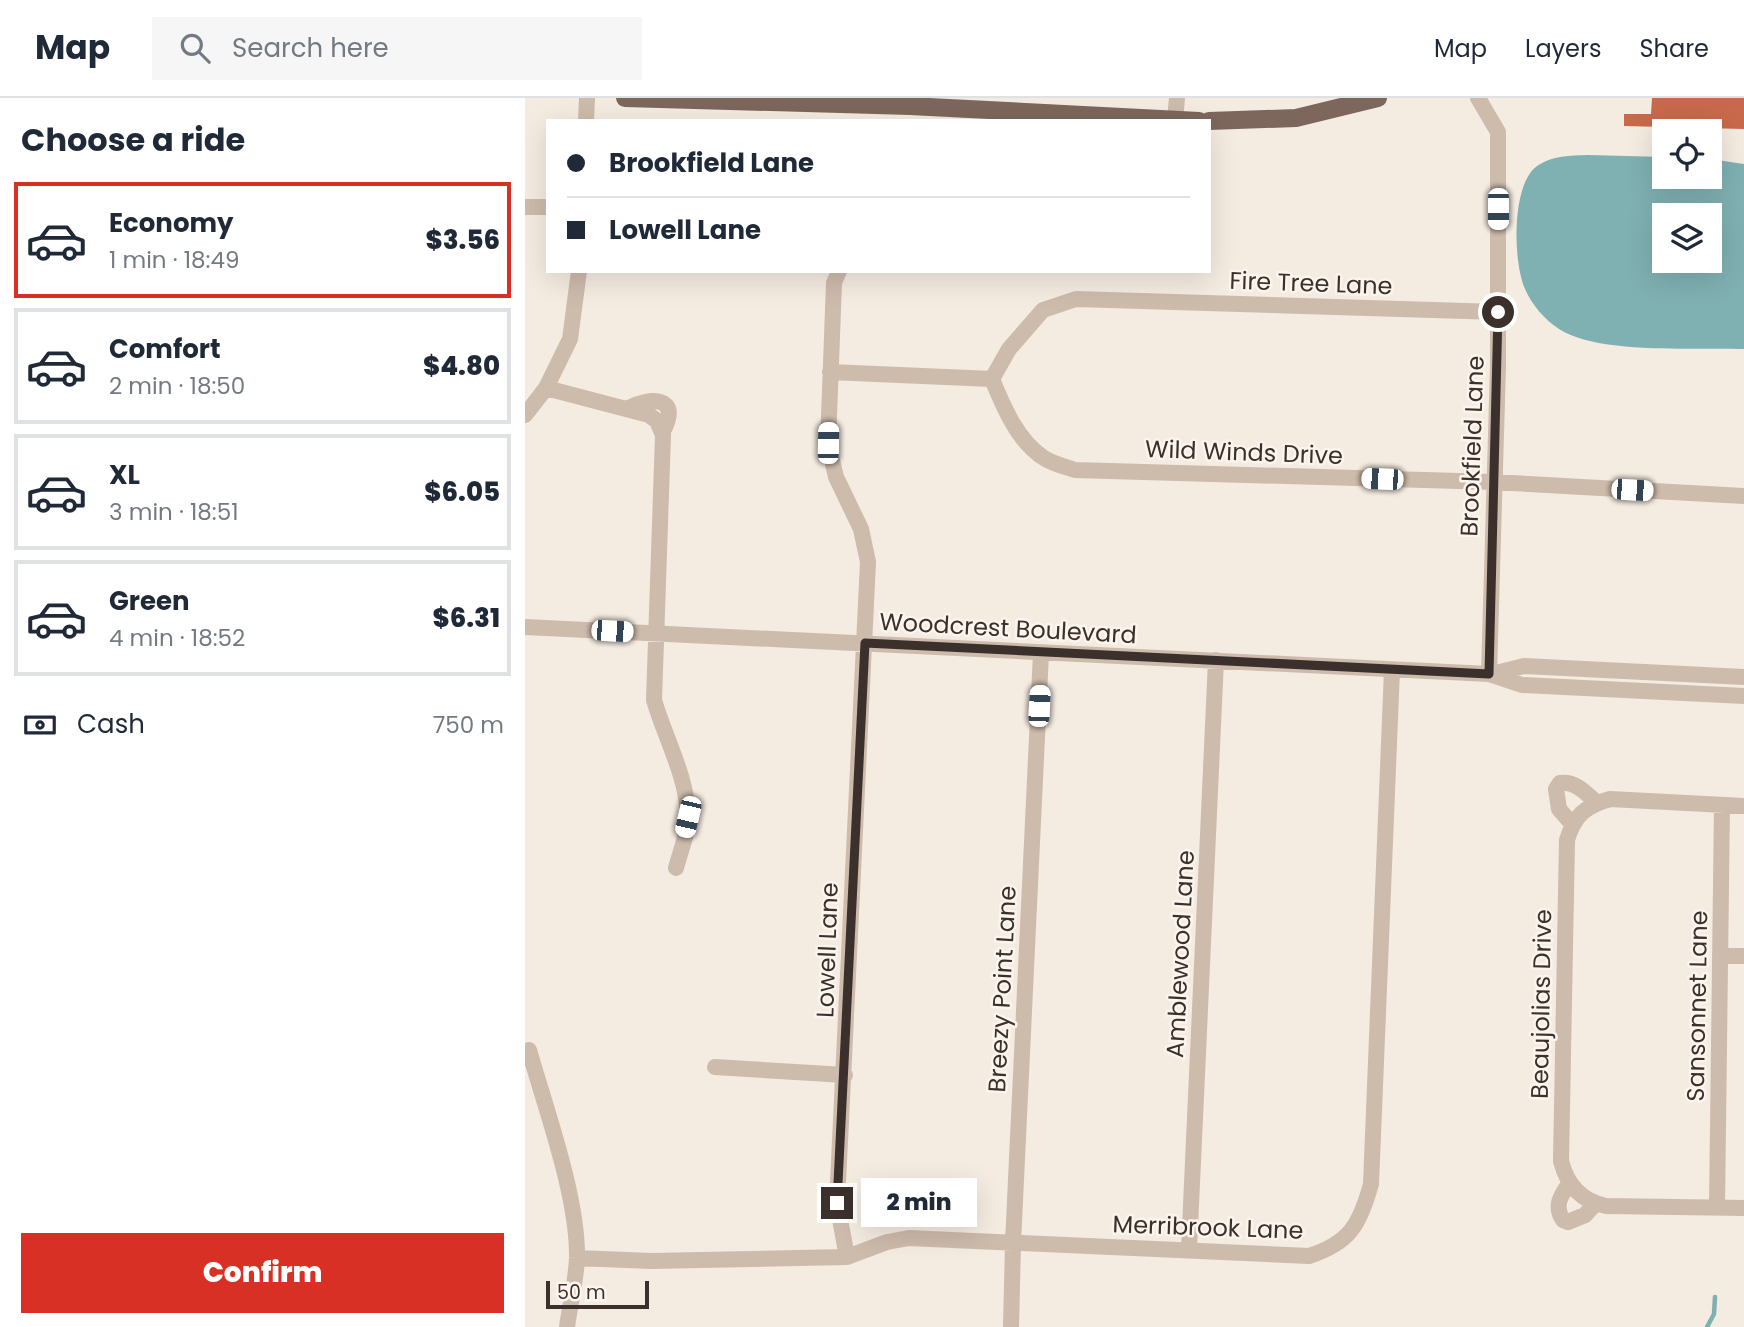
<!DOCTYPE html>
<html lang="en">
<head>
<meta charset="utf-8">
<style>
  :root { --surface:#fff; --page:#f6f6f7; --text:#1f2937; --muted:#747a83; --line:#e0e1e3; --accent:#d93025 }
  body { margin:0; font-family:Poppins,sans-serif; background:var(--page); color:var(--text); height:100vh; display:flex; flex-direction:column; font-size:26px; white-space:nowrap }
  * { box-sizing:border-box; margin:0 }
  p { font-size:23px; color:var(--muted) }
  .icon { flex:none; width:38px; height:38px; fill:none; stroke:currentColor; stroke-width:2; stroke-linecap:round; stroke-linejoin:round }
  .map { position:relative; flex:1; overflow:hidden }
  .drawer { display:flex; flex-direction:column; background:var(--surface); width:525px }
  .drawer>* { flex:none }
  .guide { position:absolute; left:21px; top:21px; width:665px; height:154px; border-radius:0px; box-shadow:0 7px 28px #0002; display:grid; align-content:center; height:154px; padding:0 21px; background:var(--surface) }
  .fabs { position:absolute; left:1127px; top:21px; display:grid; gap:14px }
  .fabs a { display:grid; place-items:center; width:70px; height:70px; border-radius:0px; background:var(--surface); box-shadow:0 7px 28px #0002; font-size:35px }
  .scale { position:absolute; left:21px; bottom:18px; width:103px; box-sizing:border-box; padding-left:7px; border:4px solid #3b302b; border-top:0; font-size:19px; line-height:24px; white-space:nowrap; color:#3b302b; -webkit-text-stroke:5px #fbf5ee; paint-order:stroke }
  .end { position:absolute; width:32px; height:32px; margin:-16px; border:9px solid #3b302b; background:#fff; box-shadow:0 0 0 4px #fff }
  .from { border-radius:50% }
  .bubble { position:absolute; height:49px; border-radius:0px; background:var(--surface); box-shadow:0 7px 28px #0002; font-size:23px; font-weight:800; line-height:49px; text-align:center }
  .car { position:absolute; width:21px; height:42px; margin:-21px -10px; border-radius:9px; box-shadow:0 0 5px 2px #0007; background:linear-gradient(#fff 24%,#345 0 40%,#fff 0 76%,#345 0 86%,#fff 0) }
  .guide b { display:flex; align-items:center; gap:24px; height:66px; font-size:26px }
  .guide b+b { border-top:2px solid var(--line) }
  .guide i { width:18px; height:18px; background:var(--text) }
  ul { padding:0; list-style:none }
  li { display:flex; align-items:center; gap:21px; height:116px; margin:0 14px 10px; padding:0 7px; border:4px solid var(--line); border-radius:0px }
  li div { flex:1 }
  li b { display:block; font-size:26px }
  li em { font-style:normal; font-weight:800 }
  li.on { border-color:var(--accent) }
  li>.icon { width:63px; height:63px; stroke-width:1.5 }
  h2 { padding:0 21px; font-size:32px; line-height:84px }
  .pay { display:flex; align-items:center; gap:18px; height:77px; padding:0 21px; font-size:26px }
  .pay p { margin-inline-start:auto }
  .action { display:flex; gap:14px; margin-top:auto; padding:14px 21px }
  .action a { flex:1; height:80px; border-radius:0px; background:var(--accent); color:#fff; font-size:28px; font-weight:800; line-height:80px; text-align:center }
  header { display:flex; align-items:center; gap:42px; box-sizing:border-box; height:98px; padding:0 35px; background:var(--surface); border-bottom:2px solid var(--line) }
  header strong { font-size:33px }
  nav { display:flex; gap:38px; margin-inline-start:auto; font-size:24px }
  .search { width:490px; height:63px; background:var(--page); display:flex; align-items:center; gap:18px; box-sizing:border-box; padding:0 24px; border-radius:0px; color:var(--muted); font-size:26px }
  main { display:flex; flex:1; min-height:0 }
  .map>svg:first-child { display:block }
  .water { fill:#7fb0b2; fill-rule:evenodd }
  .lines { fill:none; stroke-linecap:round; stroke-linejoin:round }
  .stream { stroke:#7fb0b2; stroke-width:4.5 }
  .building { fill:#c8694b }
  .minor { stroke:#cdbbac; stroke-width:16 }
  .major { stroke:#7d675c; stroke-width:18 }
  .route { stroke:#3b302b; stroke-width:9 }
  .labels { text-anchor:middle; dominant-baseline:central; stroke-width:5; stroke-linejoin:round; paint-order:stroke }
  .street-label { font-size:24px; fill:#3b302b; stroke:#fbf5ee }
</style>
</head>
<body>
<header>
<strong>Map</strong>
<div class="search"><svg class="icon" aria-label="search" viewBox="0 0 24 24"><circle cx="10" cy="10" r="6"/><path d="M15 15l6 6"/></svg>Search here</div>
<nav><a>Map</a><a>Layers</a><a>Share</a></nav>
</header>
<main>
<section class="drawer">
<h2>Choose a ride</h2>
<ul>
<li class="on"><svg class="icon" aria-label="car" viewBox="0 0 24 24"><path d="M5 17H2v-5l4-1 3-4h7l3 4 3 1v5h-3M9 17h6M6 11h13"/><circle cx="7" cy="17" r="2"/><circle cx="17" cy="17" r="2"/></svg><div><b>Economy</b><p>1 min · 18:49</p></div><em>$3.56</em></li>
<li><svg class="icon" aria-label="car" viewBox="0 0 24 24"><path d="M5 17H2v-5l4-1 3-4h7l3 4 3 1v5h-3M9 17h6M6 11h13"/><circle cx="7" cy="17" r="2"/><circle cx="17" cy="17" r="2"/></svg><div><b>Comfort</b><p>2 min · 18:50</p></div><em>$4.80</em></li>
<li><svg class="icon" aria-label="car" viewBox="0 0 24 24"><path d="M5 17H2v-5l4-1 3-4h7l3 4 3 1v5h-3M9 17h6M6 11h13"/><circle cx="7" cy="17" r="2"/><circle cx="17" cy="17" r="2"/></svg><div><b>XL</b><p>3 min · 18:51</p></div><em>$6.05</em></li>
<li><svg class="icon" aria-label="car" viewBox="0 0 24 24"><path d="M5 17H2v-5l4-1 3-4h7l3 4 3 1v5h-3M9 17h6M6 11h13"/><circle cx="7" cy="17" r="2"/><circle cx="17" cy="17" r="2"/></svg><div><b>Green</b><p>4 min · 18:52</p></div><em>$6.31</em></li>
</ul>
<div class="pay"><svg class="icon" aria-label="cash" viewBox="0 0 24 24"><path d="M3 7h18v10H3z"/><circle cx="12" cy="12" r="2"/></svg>Cash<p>750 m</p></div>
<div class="action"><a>Confirm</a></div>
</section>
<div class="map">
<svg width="1219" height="1229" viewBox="0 0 1219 1229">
  <rect width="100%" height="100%" fill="#f4ebe1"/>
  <path class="water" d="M1063 57 1139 59V79H1185V61L1219 66V251C1169 249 1075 257 1034 231 1020 222 1007 207 1000 191 988 164 986 87 1012 68 1028 57 1045 58 1063 57ZM1139 117H1185V163H1139Z"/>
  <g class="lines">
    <path class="stream" d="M1182 1229 1189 1216 1190 1199"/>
  </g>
  <path class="building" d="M1127 0H1219V31L1099 28V16H1126Z"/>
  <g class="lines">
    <path class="minor" d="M953 0 973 34V268L964 576
      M650 22 652 0
      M61 23 62 0
      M0 109H23
      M314 173 309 185 303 345 311 379 336 431 343 464 312 1105 322 1159
      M305 274 467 281C478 308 493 344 519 360 528 366 541 369 550 372L968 384 1219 398
      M467 281 484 251 518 212 551 201 973 214
      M21 290 124 317 132 323 138 337 129 602C140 640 161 676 163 717 164 733 155 754 151 770
      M101 311C126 298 158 298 137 335
      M0 317 21 290 45 241 54 173
      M0 529 964 576 997 587 1219 598
      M967 576 999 568 1219 579
      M1219 708 1085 701C1060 708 1049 718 1042 742L1036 1063C1042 1087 1056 1103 1081 1108L1219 1110
      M1047 726 1034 711 1031 691 1035 685C1051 683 1061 695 1072 705
      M1196 858H1219
      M4 952C21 1012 53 1099 52 1160 51 1183 45 1207 42 1229
      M190 969 320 977
      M1044 1086C1035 1098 1029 1109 1038 1122L1043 1124 1060 1117 1070 1106
      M1192 1109 1197 707
      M664 1151 691 562
      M52 1160 126 1163 322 1159 362 1144 384 1140 784 1158C825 1145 835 1126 846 1086L867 572
      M486 1229 488 1145 516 555"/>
    <path class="major" d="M100 0 385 8 674 23
      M684 23 771 20 853 0"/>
  </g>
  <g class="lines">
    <path class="route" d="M312 1105 340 545 964 576 973 214"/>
  </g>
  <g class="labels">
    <g class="street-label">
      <text transform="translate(786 185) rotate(2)">Fire Tree Lane</text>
      <text transform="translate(947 348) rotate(-88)">Brookfield Lane</text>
      <text transform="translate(719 354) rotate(2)">Wild Winds Drive</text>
      <text transform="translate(483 530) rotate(3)">Woodcrest Boulevard</text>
      <text transform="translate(302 852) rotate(-88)">Lowell Lane</text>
      <text transform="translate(655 856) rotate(-87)">Amblewood Lane</text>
      <text transform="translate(477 891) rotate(-87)">Breezy Point Lane</text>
      <text transform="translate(1016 906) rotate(-89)">Beaujolias Drive</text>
      <text transform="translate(1172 908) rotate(-89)">Sansonnet Lane</text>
      <text transform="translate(683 1129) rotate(2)">Merribrook Lane</text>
    </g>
  </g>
</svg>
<div class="fabs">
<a><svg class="icon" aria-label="locate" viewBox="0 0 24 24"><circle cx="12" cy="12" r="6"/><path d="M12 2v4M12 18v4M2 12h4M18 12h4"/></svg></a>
<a><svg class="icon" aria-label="layers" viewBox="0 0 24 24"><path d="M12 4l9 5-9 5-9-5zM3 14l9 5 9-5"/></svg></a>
</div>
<div class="scale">50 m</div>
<i class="end from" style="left:973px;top:214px"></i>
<i class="end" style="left:312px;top:1105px"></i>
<div class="bubble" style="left:336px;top:1080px;width:116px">2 min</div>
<i class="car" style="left:973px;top:111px;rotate:180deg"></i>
<i class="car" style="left:303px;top:345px;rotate:1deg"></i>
<i class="car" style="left:857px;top:381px;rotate:272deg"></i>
<i class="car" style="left:1107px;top:392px;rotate:93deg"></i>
<i class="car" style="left:87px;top:533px;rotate:93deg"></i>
<i class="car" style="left:514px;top:608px;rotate:3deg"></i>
<i class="car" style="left:163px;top:719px;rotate:193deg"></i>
<div class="guide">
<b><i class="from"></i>Brookfield Lane</b>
<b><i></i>Lowell Lane</b>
</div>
</div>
</main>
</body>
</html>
